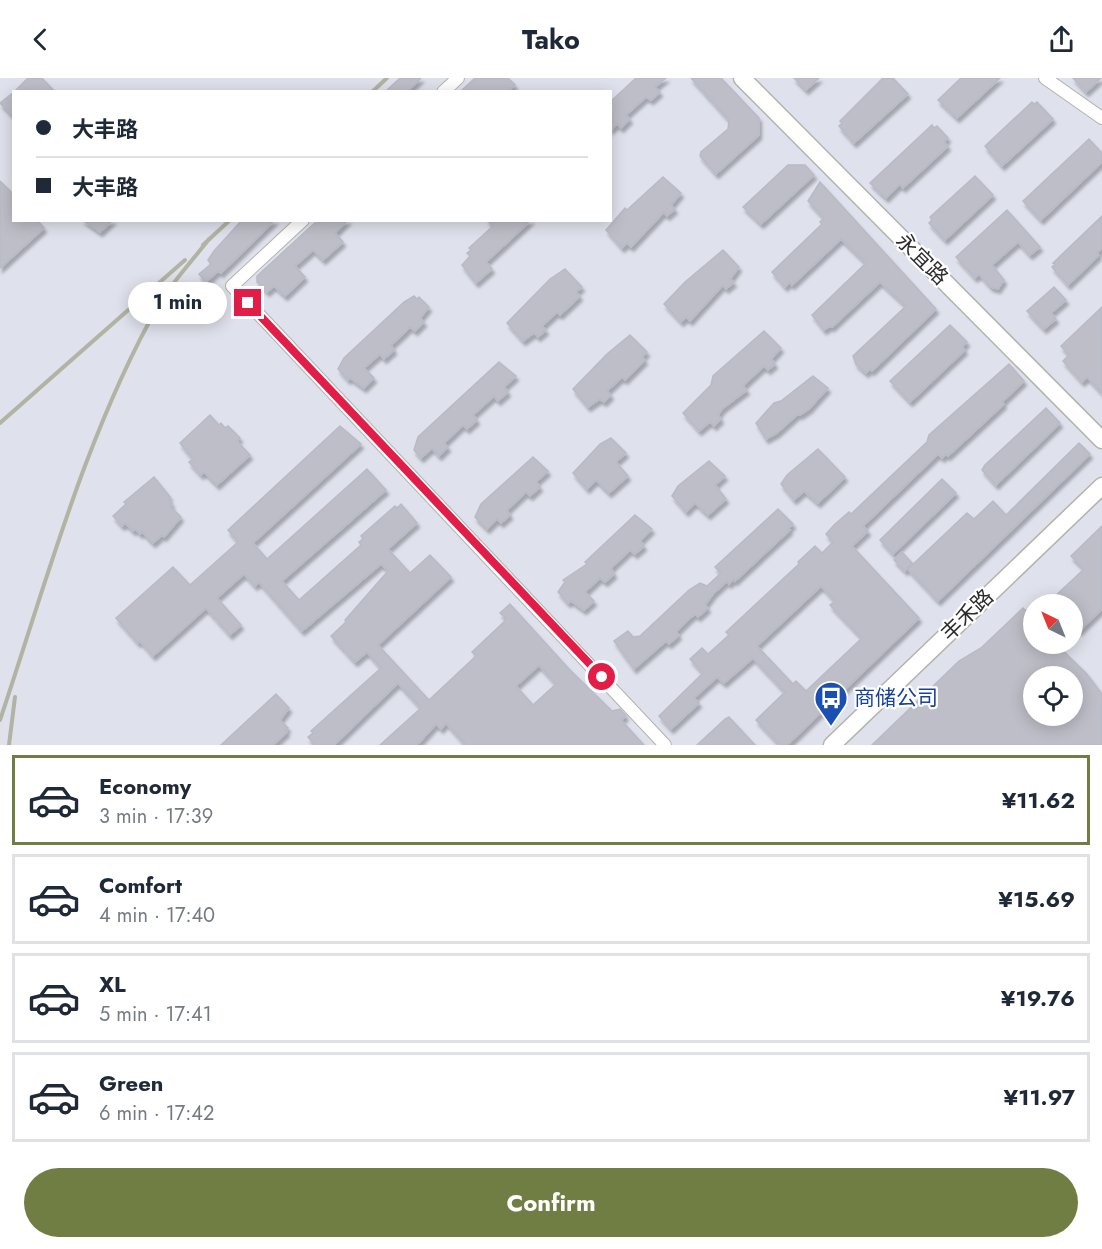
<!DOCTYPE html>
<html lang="en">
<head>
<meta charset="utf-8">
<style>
  :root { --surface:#fff; --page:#f6f6f7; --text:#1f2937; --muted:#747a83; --line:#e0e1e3; --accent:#707e43 }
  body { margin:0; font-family:Jost,"Noto Sans SC",sans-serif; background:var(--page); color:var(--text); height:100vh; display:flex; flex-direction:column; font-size:22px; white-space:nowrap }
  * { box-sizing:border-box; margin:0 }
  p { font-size:20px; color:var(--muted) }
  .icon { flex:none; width:33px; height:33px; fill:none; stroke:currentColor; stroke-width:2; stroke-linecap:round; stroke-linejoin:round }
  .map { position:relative; height:667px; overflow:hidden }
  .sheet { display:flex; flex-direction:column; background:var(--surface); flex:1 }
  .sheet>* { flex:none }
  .guide { position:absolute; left:12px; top:12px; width:600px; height:132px; border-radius:0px; box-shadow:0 3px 15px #0003; display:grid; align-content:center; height:132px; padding:0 24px; background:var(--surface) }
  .needle { width:39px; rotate:317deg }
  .fabs { position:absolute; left:1023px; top:516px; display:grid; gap:12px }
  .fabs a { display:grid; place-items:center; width:60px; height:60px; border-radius:50%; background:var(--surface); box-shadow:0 3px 15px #0003; font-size:30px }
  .end { position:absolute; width:27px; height:27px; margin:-14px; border:8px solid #e11d48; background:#fff; box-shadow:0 0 0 3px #fff }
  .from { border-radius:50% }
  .bubble { position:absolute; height:42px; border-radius:21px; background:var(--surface); box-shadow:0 3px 15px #0003; font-size:20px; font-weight:700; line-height:42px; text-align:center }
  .guide b { display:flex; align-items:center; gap:21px; height:57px; font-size:22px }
  .guide b+b { border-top:2px solid var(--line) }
  .guide i { width:15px; height:15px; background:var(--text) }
  ul { padding:10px 0 0; list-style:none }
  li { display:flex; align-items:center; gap:18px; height:90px; margin:0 12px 9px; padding:0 12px; border:3px solid var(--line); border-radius:0px }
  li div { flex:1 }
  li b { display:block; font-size:22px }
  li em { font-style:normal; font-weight:700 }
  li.selected { border-color:var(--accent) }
  li>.icon { width:54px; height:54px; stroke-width:1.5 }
  .primary-button { display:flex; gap:12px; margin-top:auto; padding:12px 24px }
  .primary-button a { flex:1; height:69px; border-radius:36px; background:var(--accent); color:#fff; font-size:24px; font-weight:700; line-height:69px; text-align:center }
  header { display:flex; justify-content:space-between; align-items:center; height:78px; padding:0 24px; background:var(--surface); font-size:27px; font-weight:700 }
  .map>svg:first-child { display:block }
  .building { fill:#bebec8; stroke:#b9bac7; stroke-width:1.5; fill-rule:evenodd; filter:url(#shadow) }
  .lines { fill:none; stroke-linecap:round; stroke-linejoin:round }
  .street-casing { stroke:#b2b3a9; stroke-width:14 }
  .secondary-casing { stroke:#b2b3a9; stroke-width:19 }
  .street { stroke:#fff; stroke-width:12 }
  .secondary { stroke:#fff; stroke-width:16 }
  .rail { stroke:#b1b4a3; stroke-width:4 }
  .route { stroke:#e11d48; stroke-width:8 }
  .labels { text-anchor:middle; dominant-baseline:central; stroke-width:4.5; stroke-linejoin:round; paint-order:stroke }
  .street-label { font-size:21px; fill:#2c2c2c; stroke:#fff }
  .transit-label { font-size:21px; fill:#164399; stroke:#fff; text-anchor:start }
</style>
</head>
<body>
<header><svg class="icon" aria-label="back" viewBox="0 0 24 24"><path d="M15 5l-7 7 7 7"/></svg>Tako<svg class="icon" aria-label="share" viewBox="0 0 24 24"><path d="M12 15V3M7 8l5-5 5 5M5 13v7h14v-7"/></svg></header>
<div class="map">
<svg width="1102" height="667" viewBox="0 0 1102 667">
  <defs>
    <filter id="shadow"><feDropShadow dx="2.5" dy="4.5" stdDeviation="1.5" flood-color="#0004"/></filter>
  </defs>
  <rect width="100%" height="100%" fill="#dfe1ec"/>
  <path class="building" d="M28 0H42L55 14H14Z
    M400 0H421L407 14H385Z
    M475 0H508L515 7 508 14H460Z
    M636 0H666L655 9 660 14 651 22 646 19 626 37 630 41 621 50 617 46 610 52V24Z
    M691 0H721L759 40V57L716 96 700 78 701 74 728 51 729 42Z
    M794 0H819L806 12Z
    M883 0H893L908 16 854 65 839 48 842 45 840 43Z
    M961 0H1000L957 40 938 22Z
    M1073 0H1101L1086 14Z
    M14 14V39L0 25Z
    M1032 24 1034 26 1037 24 1053 41 1002 88 985 68Z
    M932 47 934 50 937 48 948 60 944 64 948 68 903 110 900 106 886 120 870 105Z
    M1089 61 1102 75V84L1041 142 1023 123Z
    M788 87H805L814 97 761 146 743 129Z
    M975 98 993 117 945 162 929 145 932 142 930 139Z
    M663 99 681 115 671 127 675 131 667 138 664 134 631 169 627 165 622 170 606 152 625 130 627 132Z
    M0 103 14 117V142H37L44 150 0 190Z
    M820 104 936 231 872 293 870 291 866 295 856 286 853 278 906 228 880 204 832 249 830 248 824 252 812 237 866 185 841 161 792 207 790 204 785 209 772 194 822 146 820 144 824 140 808 123Z
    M1007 132 1040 169 1030 177 1018 164 992 187 1004 202 998 211 991 209 979 196 975 200 956 179Z
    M1102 138V170L1097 175 1099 177 1068 207 1052 189 1055 186 1053 185Z
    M83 142H113L100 154Z
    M242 142H275L221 195 218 193 206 204 199 196 211 186 208 182 214 173Z
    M318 142H348L335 155 343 164 323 182 313 172 295 188 305 199 285 218 274 208 267 214 257 204V198Z
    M487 142H531L486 184 492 191 476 205 462 187 470 178 467 175 471 172 469 170 493 148Z
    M723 172 739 189 730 201 734 204 726 211 723 207 690 243 686 239 681 244 664 226 685 204Z
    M565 191 582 209 576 214 580 218 560 237 557 234 542 248 546 252 538 259 534 255 523 263 507 245 550 201Z
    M1054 209 1066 222 1051 235 1056 241 1044 251 1027 233Z
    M414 218 417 221 419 219 429 229 420 240 424 244 415 253 410 249 403 256 391 267 394 272 384 281 380 276 364 290 374 300 364 310 350 300 348 302 338 291 344 280 404 224Z
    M1102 229V315L1087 299 1082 304 1063 283 1069 277 1061 268Z
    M950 247 967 264 962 269 965 272 910 324 890 303Z
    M764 253 781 270 771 281 775 286 768 292 764 288 749 302 743 308 747 312 722 331 718 337 721 341 714 348 710 344 699 353 683 335 711 307 713 298Z
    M630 257 647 274 642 279 645 282 625 302 622 299 607 313 611 317 604 324 600 321 588 329 573 311 607 276Z
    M499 284 516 298 504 309 508 314 498 323 494 318 473 337 477 342 467 351 463 347 444 365 448 369 439 378 432 370 421 380 414 372 418 359Z
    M1009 286 1024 303 1002 324 1004 326 948 378 946 376 942 380 938 376 863 448 868 453 852 468 919 540 787 667H780L756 642 785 614 753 580 724 605 717 599 694 620 699 625 671 651 659 638 703 595 690 581 702 570 708 576 729 557 726 554 799 486 798 484 815 468 822 475 833 464 826 456 834 447 849 434 851 436 927 364 929 357ZM821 508 835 523 830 527 862 560 806 613 796 603 793 606 757 568Z
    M813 298 828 310 809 331 800 337 798 336 777 355 766 361 756 345 774 325 781 323Z
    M1046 330 1060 345 996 407 982 392 985 387Z
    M210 337 219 347 221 345 225 350 228 348 240 360 237 363 250 377 217 407 204 394 201 397 189 384 193 381 180 365Z
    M340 348 361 366 253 465 267 481 367 391 386 412 282 503 299 522 361 467 359 464 363 461 361 458 395 428 397 430 401 426 417 445 388 471 410 495 430 477 451 499 378 567 429 622 476 578 472 574 507 541 500 535 510 526 569 591 612 633 620 631 626 638 621 642 644 667H466L446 645 441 651 436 646 417 667H380L421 630 398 605 334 667H315L308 659 313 655 311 653 381 590 367 574 355 584 331 558 346 544 345 542 388 493 381 486 302 553 259 504 255 508 244 496 217 520 241 547 230 557 206 530 153 578 140 563 138 565 116 540 173 489 190 507 238 464 228 452ZM539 587 556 606 533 627 516 608Z
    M611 360 626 375 616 384 628 398 609 415 596 402 587 411 573 395 600 366Z
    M1079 365 1090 376 938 523 908 491 967 435 974 441 993 423 1006 437Z
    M818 371 845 399 818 425 804 413 794 422 781 406 787 397Z
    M533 379 548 393 536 404 540 409 530 418 526 414 507 432 510 437 501 445 497 441 487 451 475 439 481 426Z
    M709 383 725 398 715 407 726 421 708 437 695 425 686 434 672 418 678 408Z
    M154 399 170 419 168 421 172 426 170 428 181 439 164 459 162 457 153 465 142 454 140 456 135 451 133 453 125 445 122 448 113 438 126 426 124 424Z
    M942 401 956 415 893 476 880 462Z
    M778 431 793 446 788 451 790 452 735 503 734 501 729 506 727 503 713 516 705 527 708 530 698 539 695 536 689 541 676 554 679 557 669 566 666 563 634 591 614 563 628 553 633 559 640 558 689 512 700 505 707 508 721 495 715 489Z
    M635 437 652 451 640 463 644 468 635 476 630 472 611 490 614 496 605 504 600 500 585 514 594 523 584 532 571 523 568 525 558 514 565 504 563 502 587 486 585 484Z
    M1102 448V531L1079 553 1072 546V526H1056L1051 522 1084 491 1071 478Z
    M902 474 912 485 905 493 894 482Z
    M1023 530 1034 541V566H1056L1086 595 1102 616V667H872L959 583 981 570ZM1034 598H1072V638H1034Z
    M276 616 289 630 280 642 288 650 285 652 287 654 273 667H221Z
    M729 639 755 667H697L725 641Z"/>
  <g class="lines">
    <g class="street-casing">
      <path id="street" d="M1045 0 1102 40
        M443 14 458 0
        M303 142 232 208 665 667"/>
    </g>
    <g class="secondary-casing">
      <path id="secondary" d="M742 0 1102 362
        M832 667 1102 408"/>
    </g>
    <use href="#street" class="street"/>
    <use href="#secondary" class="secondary"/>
    <path class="rail" d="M372 14 387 0
      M203 167 230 142
      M0 345 185 182
      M0 642C47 502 86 355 159 226 173 203 193 182 209 161
      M9 667 15 619"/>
  </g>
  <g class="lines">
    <path class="route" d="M248 225 602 599"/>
  </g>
  <defs>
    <g id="bus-pin" transform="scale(1.725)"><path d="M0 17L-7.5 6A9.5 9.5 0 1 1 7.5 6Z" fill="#1a4fb4" stroke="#fff"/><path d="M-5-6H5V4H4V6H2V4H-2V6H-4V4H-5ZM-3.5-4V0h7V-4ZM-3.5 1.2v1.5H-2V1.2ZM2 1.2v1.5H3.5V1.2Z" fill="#fff"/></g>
  </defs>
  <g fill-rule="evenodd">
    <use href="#bus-pin" x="831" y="620"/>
  </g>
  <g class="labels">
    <g class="street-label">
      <text transform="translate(922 181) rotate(45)">永宜路</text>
      <text transform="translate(967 537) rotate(-44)">丰禾路</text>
    </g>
    <g class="transit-label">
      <text x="854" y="620">商储公司</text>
    </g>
  </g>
</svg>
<div class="fabs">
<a><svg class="needle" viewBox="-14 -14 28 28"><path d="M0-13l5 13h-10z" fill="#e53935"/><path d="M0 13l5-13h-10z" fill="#747a83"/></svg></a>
<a><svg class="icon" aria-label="locate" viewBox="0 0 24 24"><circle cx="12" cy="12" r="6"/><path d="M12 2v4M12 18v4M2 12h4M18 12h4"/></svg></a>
</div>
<i class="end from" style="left:602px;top:599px"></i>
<i class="end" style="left:248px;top:225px"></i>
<div class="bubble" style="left:128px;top:204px;width:99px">1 min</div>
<div class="guide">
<b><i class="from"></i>大丰路</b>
<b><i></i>大丰路</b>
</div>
</div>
<section class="sheet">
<ul>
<li class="selected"><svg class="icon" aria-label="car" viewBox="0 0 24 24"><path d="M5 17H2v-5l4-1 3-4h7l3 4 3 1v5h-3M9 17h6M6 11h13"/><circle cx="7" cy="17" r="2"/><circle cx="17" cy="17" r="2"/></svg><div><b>Economy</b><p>3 min · 17:39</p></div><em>¥11.62</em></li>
<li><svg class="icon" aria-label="car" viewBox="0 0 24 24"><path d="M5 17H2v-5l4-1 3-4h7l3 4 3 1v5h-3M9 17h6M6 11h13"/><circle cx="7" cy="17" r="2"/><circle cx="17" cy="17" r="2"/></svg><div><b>Comfort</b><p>4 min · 17:40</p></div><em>¥15.69</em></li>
<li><svg class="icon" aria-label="car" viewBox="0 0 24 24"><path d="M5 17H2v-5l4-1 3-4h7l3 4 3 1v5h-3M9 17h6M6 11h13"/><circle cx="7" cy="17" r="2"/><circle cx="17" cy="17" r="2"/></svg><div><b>XL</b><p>5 min · 17:41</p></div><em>¥19.76</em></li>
<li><svg class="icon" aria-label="car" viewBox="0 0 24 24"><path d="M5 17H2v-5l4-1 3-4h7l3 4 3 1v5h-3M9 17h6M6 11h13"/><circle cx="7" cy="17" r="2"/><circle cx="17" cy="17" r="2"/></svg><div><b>Green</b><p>6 min · 17:42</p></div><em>¥11.97</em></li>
</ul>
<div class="primary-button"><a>Confirm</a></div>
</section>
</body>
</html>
